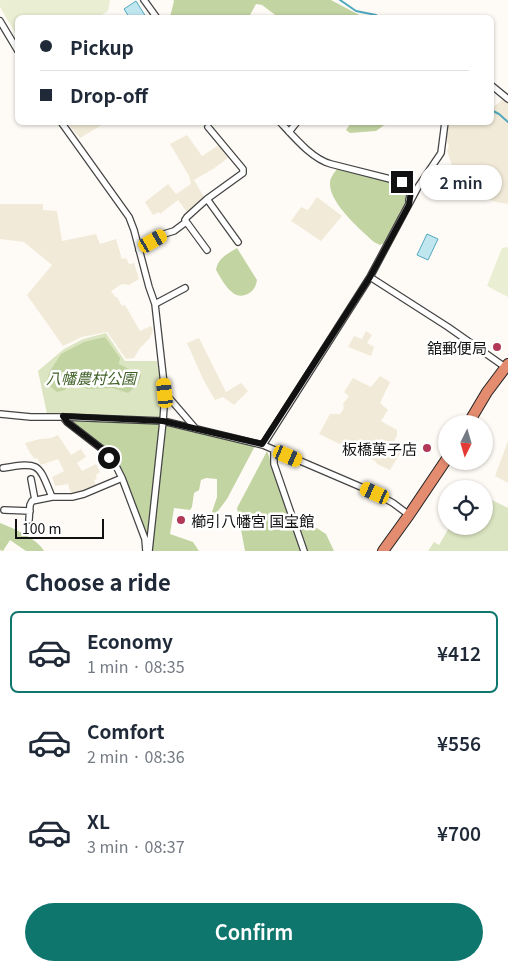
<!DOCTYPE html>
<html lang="en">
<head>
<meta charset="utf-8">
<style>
  :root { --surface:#fff; --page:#f6f6f7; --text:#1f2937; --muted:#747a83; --line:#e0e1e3; --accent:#0f766e }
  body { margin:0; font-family:Georgia,"Noto Sans JP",serif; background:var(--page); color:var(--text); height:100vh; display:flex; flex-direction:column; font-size:19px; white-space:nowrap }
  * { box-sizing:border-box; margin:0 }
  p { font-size:16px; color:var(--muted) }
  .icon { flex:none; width:28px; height:28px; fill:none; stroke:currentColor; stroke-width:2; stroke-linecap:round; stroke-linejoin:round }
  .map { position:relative; height:551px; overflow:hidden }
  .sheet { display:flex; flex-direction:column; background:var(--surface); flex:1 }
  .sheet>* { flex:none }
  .hud { position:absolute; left:15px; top:15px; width:479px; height:110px; border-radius:8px; box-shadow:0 1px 4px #0004; display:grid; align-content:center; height:110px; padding:0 25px; background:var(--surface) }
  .needle { width:32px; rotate:185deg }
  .buttons { position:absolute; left:438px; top:415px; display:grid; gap:10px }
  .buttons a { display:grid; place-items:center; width:55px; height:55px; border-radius:50%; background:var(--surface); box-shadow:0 1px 4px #0004; font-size:25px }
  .scale { position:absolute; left:15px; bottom:12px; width:89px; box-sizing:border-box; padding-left:5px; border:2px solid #111; border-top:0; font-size:14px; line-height:18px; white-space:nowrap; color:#111; -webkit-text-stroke:4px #fff; paint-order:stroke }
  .end { position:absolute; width:22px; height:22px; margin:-11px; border:6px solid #111; background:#fff; box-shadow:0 0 0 2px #fff }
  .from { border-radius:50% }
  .bubble { position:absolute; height:35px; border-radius:18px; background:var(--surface); box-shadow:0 1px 4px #0004; font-size:16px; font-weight:600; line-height:35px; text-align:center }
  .car { position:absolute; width:15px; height:30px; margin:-15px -8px; border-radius:6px; box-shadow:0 0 4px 1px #0007; background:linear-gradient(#f5c518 24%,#345 0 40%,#f5c518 0 76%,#345 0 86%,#f5c518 0) }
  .hud b { display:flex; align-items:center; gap:18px; height:48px; font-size:19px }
  .hud b+b { border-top:1px solid var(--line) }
  .hud i { width:12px; height:12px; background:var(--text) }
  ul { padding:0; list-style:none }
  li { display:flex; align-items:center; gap:15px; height:82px; margin:0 10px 8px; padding:0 15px; border:2px solid transparent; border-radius:8px }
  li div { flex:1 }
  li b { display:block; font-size:19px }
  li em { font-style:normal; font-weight:600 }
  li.on { border-color:var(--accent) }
  li>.icon { width:45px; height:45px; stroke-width:1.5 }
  h2 { padding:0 25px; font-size:22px; line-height:60px }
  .action { display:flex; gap:10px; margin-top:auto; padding:10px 25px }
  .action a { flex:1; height:58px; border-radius:30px; background:var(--accent); color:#fff; font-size:20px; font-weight:600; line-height:58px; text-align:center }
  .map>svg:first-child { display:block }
  .farmland { fill:#f2ead8 }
  .green { fill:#dce5c2 }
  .forest { fill:#c3d4a3 }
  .pitch { fill:#eaeed3 }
  .water { fill:#c0e7f0; stroke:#50a8be }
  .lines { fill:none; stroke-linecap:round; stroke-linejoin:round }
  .stream { stroke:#50a8be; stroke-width:2 }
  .street-casing { stroke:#444; stroke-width:8 }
  .highway-casing { stroke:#222; stroke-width:12 }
  .street { stroke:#fff; stroke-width:5.5 }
  .highway { stroke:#e38c6f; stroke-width:10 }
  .route { stroke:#111; stroke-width:6 }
  .poi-dot { fill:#b13957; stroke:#fff; stroke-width:2 }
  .labels { text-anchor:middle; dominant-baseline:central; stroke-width:5; stroke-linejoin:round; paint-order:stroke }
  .poi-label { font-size:15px; fill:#111; stroke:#fff; text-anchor:end }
  .park-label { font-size:15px; font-style:italic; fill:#406228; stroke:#fff }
</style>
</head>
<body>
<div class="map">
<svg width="508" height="551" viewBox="0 0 508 551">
  <rect width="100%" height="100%" fill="#fefbf6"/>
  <path class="farmland" d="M503 99 508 103V204L496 202 486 198 470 182 459 176 453 168 447 151 449 145 447 142V129L438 123 491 122V109Z
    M67 123H105L80 138Z
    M187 135 202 156 219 145 228 158 213 169 194 180 204 197 187 212 178 200 160 214 159 212 153 215 145 202 168 184 176 194 191 184 189 176 170 144Z
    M317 197 342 216 321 241 291 221 301 207 308 210Z
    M0 204H43V210L57 211 62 241 96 234 100 244 116 239 122 259 126 258 129 264 134 263 139 279 129 285 122 284 111 291 115 297H117L122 306 125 305 140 331 151 326 152 328 153 331 149 339 140 348 134 358 126 359 107 332 82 337 63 346 27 295 52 265 24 242 0 239Z
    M366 331 372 335 367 343 374 347 371 356 348 347 354 336 362 339Z
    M199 338 226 392 241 383 248 391 234 405 223 397 215 400 203 379 187 343Z
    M380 376 390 382 380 403 388 410 381 421 397 430V435L394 442 404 447 390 470 377 464 376 462 357 449 352 450 319 434 330 414H340L344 408 343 404 349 396 344 392 353 378 371 387Z
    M58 435 71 455 81 449 86 457 77 463 82 471 96 464 100 472 96 475 97 479 94 480 96 485 87 490 71 494 68 484 55 486 52 477 64 471 58 459 41 465 37 458 35 459 30 453 25 443 40 439 51 438Z
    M508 441V483L495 476Z"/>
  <path class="green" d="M106 333 125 361H157L162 390 160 418 107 415 47 414 38 371 64 349 83 339Z
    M484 496 508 508V551H428L434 542 439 545 450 526H484Z"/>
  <path class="forest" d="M173 0H331L363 17H278L262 5 256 4 249 17H170L174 1Z
    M351 123V122L387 123 376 131 350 133 346 130Z
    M337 169C352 170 395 181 406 190V202L400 212 394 226 384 243 380 245 374 242C361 230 329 203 330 183 330 178 334 173 337 169Z
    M237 248 257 280C256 287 253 292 245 295 232 300 222 280 216 270 218 258 227 254 237 248Z
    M105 337 120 358 119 364 141 375 138 385 128 393 112 388 87 389 74 380 71 381 65 390 57 392 46 383 50 371 61 354 84 342Z
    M77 420 156 423 255 446 227 499 215 515 212 512 217 497V479L206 478 201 480 199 490 194 493 192 507 190 510 174 508 170 534 193 542 199 551H148L119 462 104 446 72 423Z
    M267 451 287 509 326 534 334 551H245L237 508Z
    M0 523C13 528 38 539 44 551H26L10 540 3 551 0 550Z"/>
  <path class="pitch" d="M0 0H110L108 11 98 17 18 18 17 36 0 7Z
    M508 247V297L487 286 502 248Z"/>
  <path class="water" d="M136 1 146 17H129L124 9Z
    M427 234 438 239 428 260 417 255Z"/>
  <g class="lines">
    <path class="stream" d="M340 0 356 11 376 15 380 18
      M491 110 499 114 508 122"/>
    <g class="street-casing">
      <path id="street" d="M144 0 157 18
        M0 21 18 51
        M491 85 508 99
        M61 122 129 217 134 230 149 287 155 304 165 393 163 421 149 551
        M280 122C294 137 312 159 331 164L402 182 408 187 411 191 409 200
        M289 132 297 122
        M207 199 238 242
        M139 250 164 234 174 231 186 222
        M207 250 185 220 187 217 207 199 243 173V169L208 127
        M370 277 448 327 505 367
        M155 304 185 288
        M165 393 196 429
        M0 414 31 417H63L163 421 263 445 375 493 393 503 409 515
        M63 417 67 422 102 449 116 466 122 478 145 539 146 551
        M263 445 370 277 418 187 441 153 445 122
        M274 450V464L304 551
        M3 468C40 462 38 463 52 497
        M31 479 35 500
        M4 510 30 511
        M29 520 30 505 32 501 52 497H72L84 494 122 478"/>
    </g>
    <g class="highway-casing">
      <path id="highway" d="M468 424 487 392 508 364
        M383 551 409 515 446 460"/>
    </g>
    <use href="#street" class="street"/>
    <use href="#highway" class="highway"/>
  </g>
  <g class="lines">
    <path class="route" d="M109 458 102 449 67 422 63 416 163 421 262 444 370 277 409 205 411 191 408 187 402 182"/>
  </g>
  <g class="poi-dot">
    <circle cx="497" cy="347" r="5"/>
    <circle cx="427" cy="448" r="5"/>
    <circle cx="181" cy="520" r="5"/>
  </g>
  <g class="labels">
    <g class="poi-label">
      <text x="487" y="347">舘郵便局</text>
      <text x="417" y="448">板橋菓子店</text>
      <text x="191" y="520" text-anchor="start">櫛引八幡宮 国宝館</text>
    </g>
    <g class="park-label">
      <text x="91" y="377">八幡農村公園</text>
    </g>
  </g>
</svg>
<div class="buttons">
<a><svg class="needle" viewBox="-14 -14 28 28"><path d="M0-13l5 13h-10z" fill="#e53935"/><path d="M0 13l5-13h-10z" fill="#747a83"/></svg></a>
<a><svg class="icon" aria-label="locate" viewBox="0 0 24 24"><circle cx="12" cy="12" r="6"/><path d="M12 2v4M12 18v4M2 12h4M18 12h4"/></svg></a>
</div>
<div class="scale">100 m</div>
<i class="end from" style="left:109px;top:458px"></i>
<i class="end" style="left:402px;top:182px"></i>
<div class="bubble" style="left:420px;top:165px;width:82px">2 min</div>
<i class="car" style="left:153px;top:241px;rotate:60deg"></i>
<i class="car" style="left:165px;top:393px;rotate:354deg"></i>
<i class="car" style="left:288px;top:456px;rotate:113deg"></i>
<i class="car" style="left:375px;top:493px;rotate:294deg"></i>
<div class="hud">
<b><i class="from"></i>Pickup</b>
<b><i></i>Drop-off</b>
</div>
</div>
<section class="sheet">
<h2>Choose a ride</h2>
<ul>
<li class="on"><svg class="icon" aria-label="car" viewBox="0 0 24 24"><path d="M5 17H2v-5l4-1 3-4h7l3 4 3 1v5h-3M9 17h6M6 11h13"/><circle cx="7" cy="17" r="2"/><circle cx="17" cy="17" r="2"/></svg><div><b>Economy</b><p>1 min · 08:35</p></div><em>¥412</em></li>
<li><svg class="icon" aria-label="car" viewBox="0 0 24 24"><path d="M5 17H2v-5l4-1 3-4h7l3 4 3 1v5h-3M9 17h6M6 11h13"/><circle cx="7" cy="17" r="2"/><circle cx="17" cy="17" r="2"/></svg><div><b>Comfort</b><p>2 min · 08:36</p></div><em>¥556</em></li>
<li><svg class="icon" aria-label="car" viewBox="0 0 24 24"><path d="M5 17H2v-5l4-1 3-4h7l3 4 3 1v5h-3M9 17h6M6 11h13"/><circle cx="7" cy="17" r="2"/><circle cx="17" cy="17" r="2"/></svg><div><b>XL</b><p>3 min · 08:37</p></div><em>¥700</em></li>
</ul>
<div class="action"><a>Confirm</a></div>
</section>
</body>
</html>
